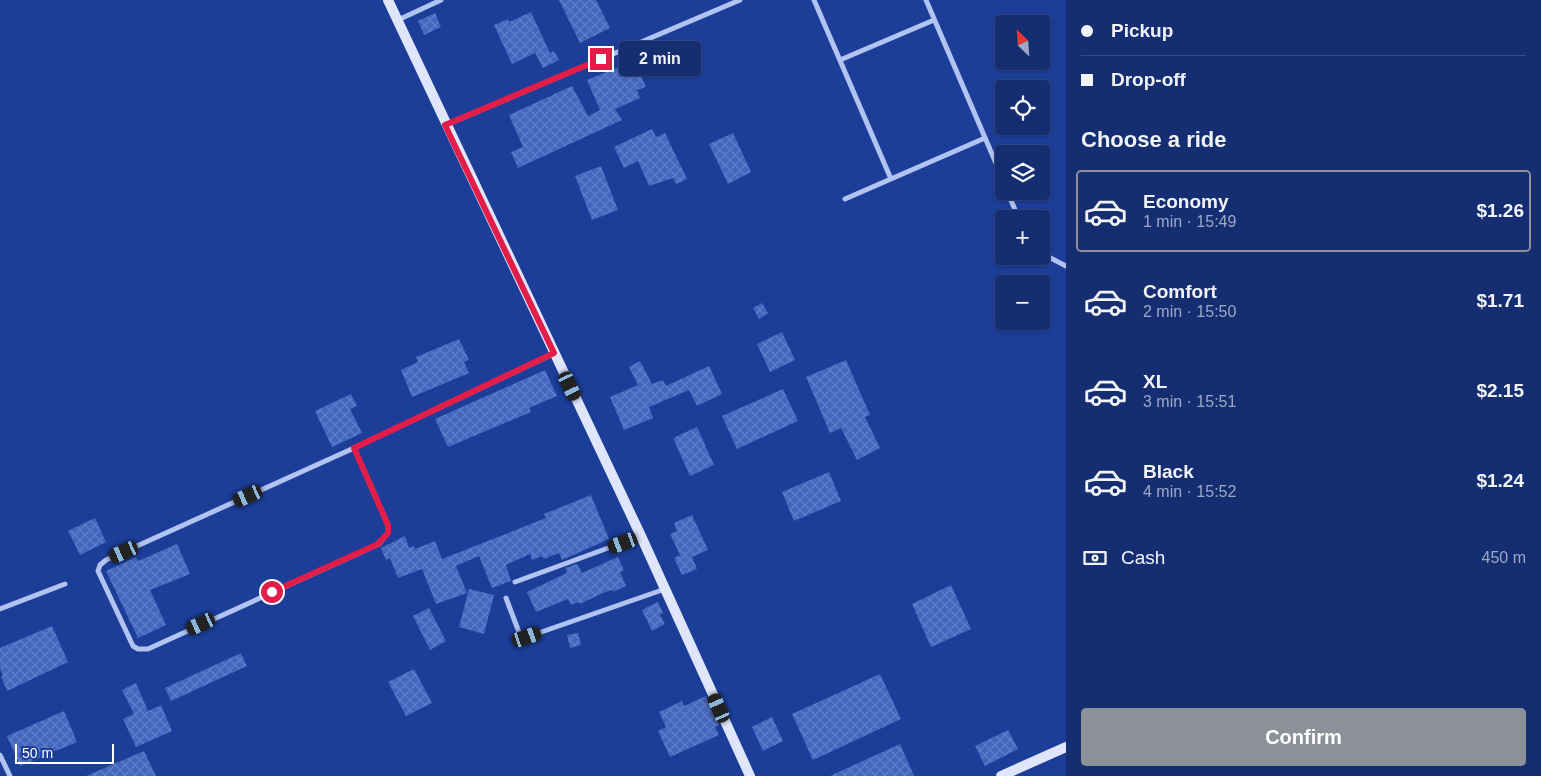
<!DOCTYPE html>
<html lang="en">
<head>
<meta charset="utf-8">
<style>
  :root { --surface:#152e72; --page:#223a7a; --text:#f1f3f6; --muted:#9da8c4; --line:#344a84; --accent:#8c9099 }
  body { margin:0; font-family:Helvetica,sans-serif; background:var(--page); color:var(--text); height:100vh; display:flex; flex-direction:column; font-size:19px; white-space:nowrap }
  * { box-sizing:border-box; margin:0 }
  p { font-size:16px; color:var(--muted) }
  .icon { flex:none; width:28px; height:28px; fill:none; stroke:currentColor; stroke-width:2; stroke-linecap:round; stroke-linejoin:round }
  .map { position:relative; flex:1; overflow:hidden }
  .panel { display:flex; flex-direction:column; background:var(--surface); width:475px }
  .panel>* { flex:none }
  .top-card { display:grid; align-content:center; height:110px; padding:0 15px; background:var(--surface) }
  .needle { width:32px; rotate:335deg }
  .buttons { position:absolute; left:995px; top:15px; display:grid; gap:10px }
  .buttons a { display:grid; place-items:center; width:55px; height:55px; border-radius:5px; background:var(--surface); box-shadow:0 1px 4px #0004,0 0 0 1px var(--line); font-size:25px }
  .scale { position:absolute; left:15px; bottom:12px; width:99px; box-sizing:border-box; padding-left:5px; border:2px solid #fff; border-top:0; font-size:14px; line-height:18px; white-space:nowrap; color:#fff; -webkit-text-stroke:4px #1c3d98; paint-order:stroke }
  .end { position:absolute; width:22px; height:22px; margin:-11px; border:6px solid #e11d48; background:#fff; box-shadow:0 0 0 2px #fff }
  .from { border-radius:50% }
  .bubble { position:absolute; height:35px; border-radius:5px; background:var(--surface); box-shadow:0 1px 4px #0004,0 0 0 1px var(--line); font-size:16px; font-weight:700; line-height:35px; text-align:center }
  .car { position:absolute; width:15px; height:30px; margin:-15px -8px; border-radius:6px; box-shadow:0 0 4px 1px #0007; background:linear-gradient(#222 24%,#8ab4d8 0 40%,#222 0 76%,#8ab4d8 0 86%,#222 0) }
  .top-card b { display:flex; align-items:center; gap:18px; height:48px; font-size:19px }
  .top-card b+b { border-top:1px solid var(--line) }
  .top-card i { width:12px; height:12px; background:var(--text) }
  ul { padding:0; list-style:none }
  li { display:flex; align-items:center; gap:15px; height:82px; margin:0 10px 8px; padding:0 5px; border:2px solid transparent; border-radius:5px }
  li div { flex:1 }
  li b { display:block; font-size:19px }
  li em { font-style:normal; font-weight:700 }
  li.on { border-color:var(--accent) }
  li>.icon { width:45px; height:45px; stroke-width:1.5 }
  h2 { padding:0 15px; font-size:22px; line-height:60px }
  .pay { display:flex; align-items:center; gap:12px; height:55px; padding:0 15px; font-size:19px }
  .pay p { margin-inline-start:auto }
  .action { display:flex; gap:10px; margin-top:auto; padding:10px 15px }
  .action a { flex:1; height:58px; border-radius:5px; background:var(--accent); color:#fff; font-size:20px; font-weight:700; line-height:58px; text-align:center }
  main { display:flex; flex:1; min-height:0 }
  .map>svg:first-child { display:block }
  .building { fill:url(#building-cross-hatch) }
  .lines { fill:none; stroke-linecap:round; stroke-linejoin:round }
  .street { stroke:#b1c3f0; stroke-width:5 }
  .secondary { stroke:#dfe6fb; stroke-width:10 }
  .route { stroke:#e11d48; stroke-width:6 }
</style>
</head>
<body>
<main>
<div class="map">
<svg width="1066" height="776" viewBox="0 0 1066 776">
  <defs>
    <pattern id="building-cross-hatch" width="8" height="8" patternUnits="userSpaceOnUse" patternTransform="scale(1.25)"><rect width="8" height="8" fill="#4466bf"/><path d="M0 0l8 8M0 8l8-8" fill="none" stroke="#607dc9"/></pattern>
  </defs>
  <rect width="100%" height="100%" fill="#1c3d98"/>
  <path class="building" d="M559 0H596L610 28 580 43Z
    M531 12 550 53 554 51 559 60 543 68 535 53 512 64 494 25 508 19 509 22Z
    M435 13 441 27 424 35 418 21Z
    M631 53 646 87 637 90 640 98 615 109 622 120 518 168 511 152 523 147 509 115 572 86 588 116 600 110 587 80 624 65 621 57Z
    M652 129 656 137 665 133 687 179 676 184 673 178 649 186 638 161 624 168 614 147Z
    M733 133 751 172 728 184 709 144Z
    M601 166 618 210 592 220 575 176Z
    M762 303 768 313 759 319 753 308Z
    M782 332 795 360 770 372 757 344Z
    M459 339 469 360 464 362 469 373 412 397 401 370 418 362 416 357Z
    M846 360 870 415 865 417 880 448 857 460 841 428 830 433 806 377Z
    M640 361 652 384 663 380 666 386 709 366 722 394 697 406 689 390 649 407 653 418 624 430 610 397 638 385 629 367Z
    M545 370 557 396 529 408 531 412 448 447 435 419Z
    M783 389 798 421 737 449 722 416Z
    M351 394 357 406 350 409 362 433 332 447 315 411Z
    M697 427 714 465 690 476 673 438Z
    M829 472 841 501 794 521 782 492Z
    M591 495 609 539 562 560 559 553 544 559 542 556 532 560 530 554 506 565 511 581 492 588 479 556 456 566 467 593 436 604 422 569 398 578 390 558 386 560 381 548 405 536 409 548 414 546 415 549 435 541 442 559 546 518 544 514Z
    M692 515 708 550 692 557 697 569 682 575 674 558 680 555 670 534 677 531 674 523Z
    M95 518 106 542 80 555 68 531Z
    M177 544 190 574 150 590 166 625 138 638 106 571 136 557 138 561Z
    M618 557 624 570 620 572 626 586 613 592V590L605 592 580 604 578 602 571 605 568 599 536 612 527 592 567 573 565 568 577 564 582 573Z
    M951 585 971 629 931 647 912 604Z
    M469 589 494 595 484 634 459 627Z
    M658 602 663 613 660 615 665 624 652 631 642 610Z
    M429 608 446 641 430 650 413 616Z
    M52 626 68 662 7 691 1 676 3 675 0 668V648Z
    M578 633 581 645 570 648 567 635Z
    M241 653 247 666 171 701 165 688Z
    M414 669 432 703 406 716 388 682Z
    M880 674 901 719 813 760 792 714Z
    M136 683 148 711 161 705 172 731 136 747 123 719 134 714 122 690Z
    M706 696 719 725 715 727 719 735 670 757 658 731 666 727 659 712 682 701 684 706Z
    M64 711 77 742 20 766 7 736Z
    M772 717 783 741 763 751 752 727Z
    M1008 730 1018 749 985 766 975 746Z
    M900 744 914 776H830Z
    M144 751 156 776H86Z"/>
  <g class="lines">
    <path class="street" d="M814 0 891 179
      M926 0 1004 182
      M398 20 441 0
      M840 60 934 20
      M446 125 740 0
      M1007 191 1019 219
      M845 199 985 138
      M1041 253 1066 266
      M354 448 388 525V533L379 544 148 649H138L133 646 98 571 100 565 106 560 354 448 555 353
      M515 582 641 536
      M506 598 520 635 527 637 665 589
      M0 609 65 584
      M0 755 10 776"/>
    <path class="secondary" d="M388 0 641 536 750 776
      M1001 776 1066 747"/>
  </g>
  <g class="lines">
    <path class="route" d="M272 592 378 544 388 533V525L354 448 554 353 445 125 601 59"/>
  </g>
</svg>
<div class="buttons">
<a><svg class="needle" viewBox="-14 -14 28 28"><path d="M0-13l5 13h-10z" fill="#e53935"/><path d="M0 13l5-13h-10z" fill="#9da8c4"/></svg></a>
<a><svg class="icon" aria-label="locate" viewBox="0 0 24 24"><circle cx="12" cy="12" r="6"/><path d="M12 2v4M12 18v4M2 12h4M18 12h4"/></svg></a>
<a><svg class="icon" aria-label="layers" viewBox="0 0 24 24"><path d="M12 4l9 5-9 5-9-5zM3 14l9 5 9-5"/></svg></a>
<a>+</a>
<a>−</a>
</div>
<div class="scale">50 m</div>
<i class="end from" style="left:272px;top:592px"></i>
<i class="end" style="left:601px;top:59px"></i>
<div class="bubble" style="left:619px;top:41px;width:82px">2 min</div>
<i class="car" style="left:570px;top:386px;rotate:155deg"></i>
<i class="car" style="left:248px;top:496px;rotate:246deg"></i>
<i class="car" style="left:623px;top:543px;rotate:250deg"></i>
<i class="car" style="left:124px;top:552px;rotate:246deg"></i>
<i class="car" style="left:201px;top:624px;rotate:245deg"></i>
<i class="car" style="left:527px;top:637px;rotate:71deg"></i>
<i class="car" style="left:719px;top:708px;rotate:336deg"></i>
</div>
<section class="panel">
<div class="top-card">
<b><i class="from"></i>Pickup</b>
<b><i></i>Drop-off</b>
</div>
<h2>Choose a ride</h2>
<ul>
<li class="on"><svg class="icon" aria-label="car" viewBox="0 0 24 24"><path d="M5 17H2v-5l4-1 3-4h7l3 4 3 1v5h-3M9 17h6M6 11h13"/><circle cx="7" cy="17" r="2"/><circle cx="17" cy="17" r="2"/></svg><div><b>Economy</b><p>1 min · 15:49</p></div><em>$1.26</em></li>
<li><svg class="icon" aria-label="car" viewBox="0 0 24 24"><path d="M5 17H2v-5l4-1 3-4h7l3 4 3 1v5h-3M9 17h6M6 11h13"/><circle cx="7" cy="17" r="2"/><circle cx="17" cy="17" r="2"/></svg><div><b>Comfort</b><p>2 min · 15:50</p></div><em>$1.71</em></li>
<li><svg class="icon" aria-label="car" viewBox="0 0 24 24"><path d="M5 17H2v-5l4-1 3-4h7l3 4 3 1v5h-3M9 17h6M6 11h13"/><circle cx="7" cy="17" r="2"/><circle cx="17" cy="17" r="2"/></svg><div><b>XL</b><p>3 min · 15:51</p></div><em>$2.15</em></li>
<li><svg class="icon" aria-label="car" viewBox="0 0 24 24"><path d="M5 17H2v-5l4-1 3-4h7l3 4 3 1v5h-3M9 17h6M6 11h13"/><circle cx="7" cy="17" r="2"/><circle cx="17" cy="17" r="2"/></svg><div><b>Black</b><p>4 min · 15:52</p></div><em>$1.24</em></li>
</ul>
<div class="pay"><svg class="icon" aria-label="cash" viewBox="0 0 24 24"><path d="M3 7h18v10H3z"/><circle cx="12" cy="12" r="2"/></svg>Cash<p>450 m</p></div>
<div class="action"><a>Confirm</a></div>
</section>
</main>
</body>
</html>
